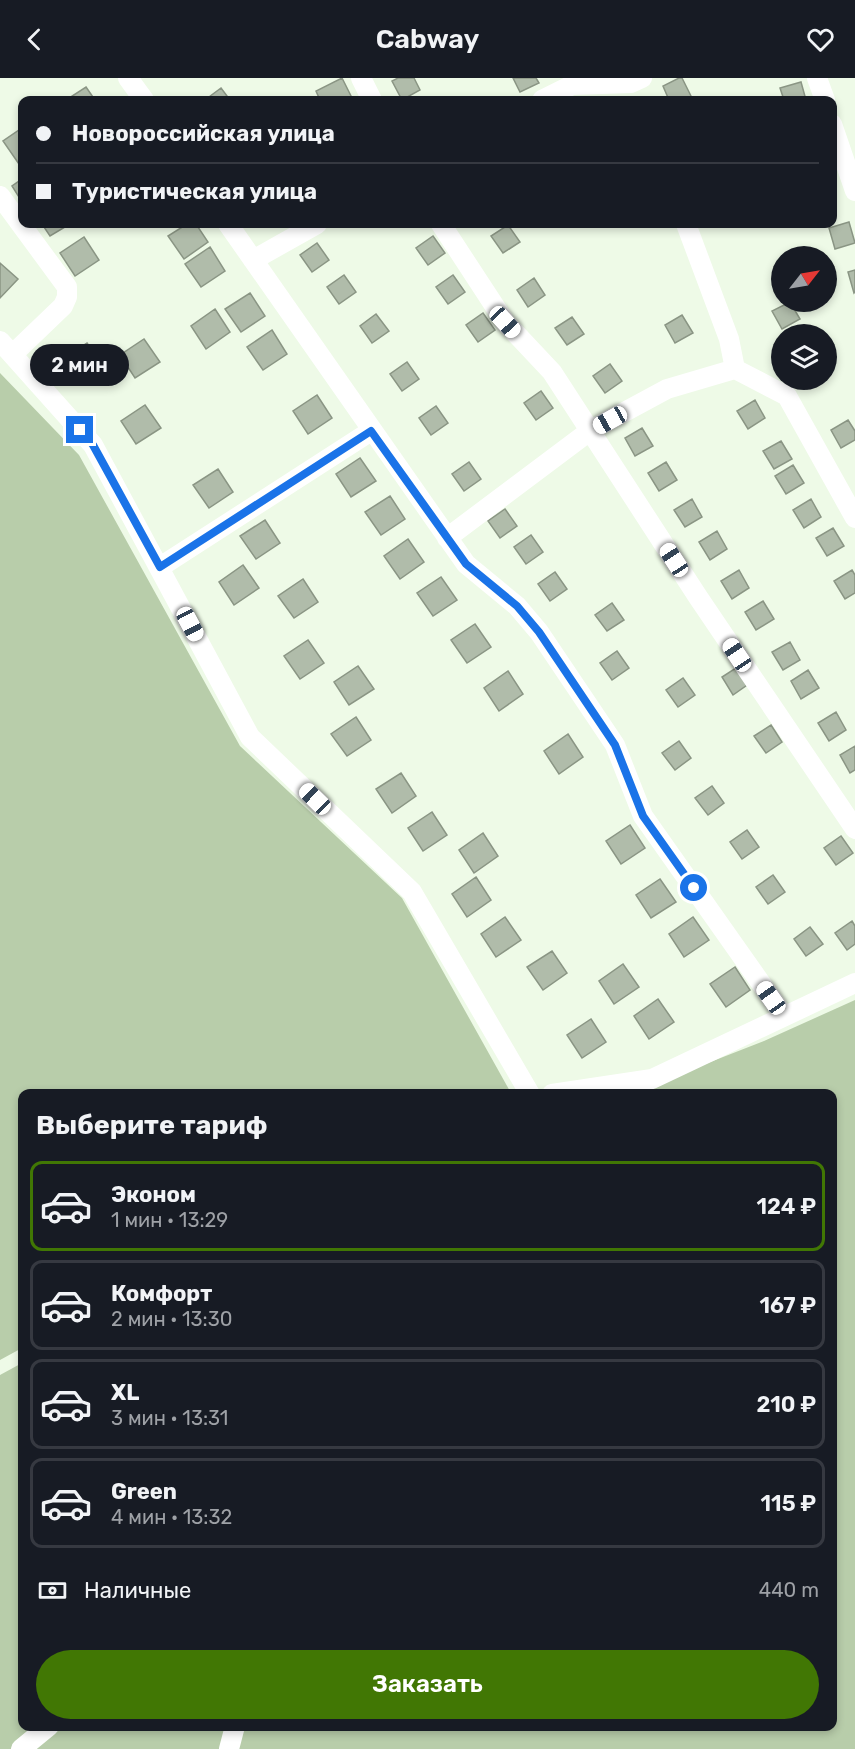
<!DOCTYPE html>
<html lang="ru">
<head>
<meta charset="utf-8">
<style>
  :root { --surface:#171b24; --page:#242831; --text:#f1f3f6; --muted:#9ea1a6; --line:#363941; --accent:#417704 }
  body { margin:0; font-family:Rubik,sans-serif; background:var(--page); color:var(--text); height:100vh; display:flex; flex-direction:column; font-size:22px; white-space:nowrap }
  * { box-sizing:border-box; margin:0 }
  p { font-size:20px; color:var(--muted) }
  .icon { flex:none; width:33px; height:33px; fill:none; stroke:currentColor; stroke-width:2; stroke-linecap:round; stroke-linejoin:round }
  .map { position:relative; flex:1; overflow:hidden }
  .panel { position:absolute; left:18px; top:1011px; width:819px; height:642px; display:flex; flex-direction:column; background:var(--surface); border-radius:12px; box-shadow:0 3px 9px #0003 }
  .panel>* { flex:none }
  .hud { position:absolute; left:18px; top:18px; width:819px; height:132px; border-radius:12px; box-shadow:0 3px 9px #0003; display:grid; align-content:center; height:132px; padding:0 18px; background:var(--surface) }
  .needle { width:39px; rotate:59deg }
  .buttons { position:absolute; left:771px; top:168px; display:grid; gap:12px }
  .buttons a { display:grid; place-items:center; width:66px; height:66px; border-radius:50%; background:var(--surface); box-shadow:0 3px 9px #0003; font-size:30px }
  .end { position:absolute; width:27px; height:27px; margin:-14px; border:8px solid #1a73e8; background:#fff; box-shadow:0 0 0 3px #fff }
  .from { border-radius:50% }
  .bubble { position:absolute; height:42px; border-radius:21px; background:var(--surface); box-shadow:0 3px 9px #0003; font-size:20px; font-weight:600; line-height:42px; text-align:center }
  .car { position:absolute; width:18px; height:36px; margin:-18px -9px; border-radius:8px; box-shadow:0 0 4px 2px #0007; background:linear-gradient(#fff 24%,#345 0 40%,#fff 0 76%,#345 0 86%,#fff 0) }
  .hud b { display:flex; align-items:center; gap:21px; height:57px; font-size:22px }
  .hud b+b { border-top:2px solid var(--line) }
  .hud i { width:15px; height:15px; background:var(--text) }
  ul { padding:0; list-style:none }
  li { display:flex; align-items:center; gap:18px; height:90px; margin:0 12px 9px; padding:0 6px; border:3px solid var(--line); border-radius:12px }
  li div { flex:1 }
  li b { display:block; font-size:22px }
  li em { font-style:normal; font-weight:600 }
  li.current { border-color:var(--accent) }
  li>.icon { width:54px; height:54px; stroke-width:1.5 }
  h2 { padding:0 18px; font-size:27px; line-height:72px }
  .pay { display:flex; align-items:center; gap:15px; height:66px; padding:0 18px; font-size:22px }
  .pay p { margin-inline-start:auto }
  .primary-button { display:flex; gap:12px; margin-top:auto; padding:12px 18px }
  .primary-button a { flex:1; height:69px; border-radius:36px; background:var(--accent); color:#fff; font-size:24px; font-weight:600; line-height:69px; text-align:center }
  header { display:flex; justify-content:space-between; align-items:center; height:78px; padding:0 18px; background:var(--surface); font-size:27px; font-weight:600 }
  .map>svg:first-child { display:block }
  .green { fill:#b8cdaa }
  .building { fill:#b0bcaa; stroke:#8a9584; stroke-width:1.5 }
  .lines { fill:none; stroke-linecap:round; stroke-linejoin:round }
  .minor { stroke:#fff; stroke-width:20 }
  .route { stroke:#1a73e8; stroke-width:8 }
</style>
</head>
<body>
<header><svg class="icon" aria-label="back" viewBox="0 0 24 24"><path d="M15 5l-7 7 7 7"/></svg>Cabway<svg class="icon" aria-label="heart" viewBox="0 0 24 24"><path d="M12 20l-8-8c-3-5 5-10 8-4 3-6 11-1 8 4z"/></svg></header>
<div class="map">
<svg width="855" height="1671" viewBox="0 0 855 1671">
  <rect width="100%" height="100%" fill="#eefae7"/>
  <path class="green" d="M0 295 79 377 240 668 402 820 511 1015 22 1016V1270L0 1282Z
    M855 922V1671H0V1297L22 1285V1648H832V1016L631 1015 764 963Z"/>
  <path class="building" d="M342 0 353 22H320L316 13Z
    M398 0H414L420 12 402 22 392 3Z
    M513 0H536L539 5 520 14Z
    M679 0H682L691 18 681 22H669L663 8Z
    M801 4 806 22H784L780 10Z
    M86 9 95 22H66Z
    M221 10 230 22H205Z
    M22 50V83L19 86 3 63Z
    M22 101V124L12 108Z
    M849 144 855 165 835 171 829 150Z
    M42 146H70L50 158Z
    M187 146H196L208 164 184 181 168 158Z
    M508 147 520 164 503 175 491 158Z
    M433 158 445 175 428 187 416 170Z
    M84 159 99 182 75 198 60 175Z
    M317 165 329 182 312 194 300 177Z
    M210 169 225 193 201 209 185 186Z
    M0 185 18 201 0 220Z
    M855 192V214L854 215 848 194Z
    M344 197 356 214 339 226 327 209Z
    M453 197 465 214 448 226 436 209Z
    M534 200 545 217 528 229 517 212Z
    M250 215 265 238 241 254 225 231Z
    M790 224 800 241 782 251 772 233Z
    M215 231 230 254 206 271 191 248Z
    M483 235 495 252 478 264 466 247Z
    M376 236 389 253 372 265 360 248Z
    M682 237 693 255 675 265 665 247Z
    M572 239 584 256 567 267 555 250Z
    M272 252 287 276 263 292 247 269Z
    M144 261 160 284 135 300 120 277Z
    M87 265 103 288 78 304 63 281Z
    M407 284 419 301 402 313 390 296Z
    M610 286 622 303 605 315 593 298Z
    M802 302H823L807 311Z
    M541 313 553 330 536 342 524 325Z
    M317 317 332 340 308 356 293 333Z
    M755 322 765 340 748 351 737 333Z
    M145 327 161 350 136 366 121 343Z
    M436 328 448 345 431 357 419 340Z
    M848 342 855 353V362L841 370 831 352Z
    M642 350 653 368 635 378 625 360Z
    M781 363 792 381 774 391 763 373Z
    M360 380 376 403 351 419 336 396Z
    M469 384 481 401 464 413 452 396Z
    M666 384 677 402 659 413 648 395Z
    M793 387 804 405 786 416 775 398Z
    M218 391 233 414 209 430 193 407Z
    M390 418 405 441 381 457 365 434Z
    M692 421 702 439 685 449 674 432Z
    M811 421 821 439 804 450 793 432Z
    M505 431 517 448 500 460 488 443Z
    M265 442 280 465 256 481 240 458Z
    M833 450 844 468 827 478 816 460Z
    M717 453 727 471 710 482 699 464Z
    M531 457 543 474 526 486 514 469Z
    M408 461 424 484 400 501 384 478Z
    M243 487 259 510 234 527 219 504Z
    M739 492 749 510 732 521 721 503Z
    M852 492 855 497V515L845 521 834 503Z
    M555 494 567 511 550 523 538 506Z
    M441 499 457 522 433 538 417 515Z
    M303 501 318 524 294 540 278 518Z
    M763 523 774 541 756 552 745 534Z
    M612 525 624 542 607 553 595 537Z
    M475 546 491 569 467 585 451 562Z
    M308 562 324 585 300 601 284 578Z
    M790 564 800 582 783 592 772 574Z
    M617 573 629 590 612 602 600 585Z
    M358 588 374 611 349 627 334 604Z
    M739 588 750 605 733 617 722 599Z
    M808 592 819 610 801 621 791 603Z
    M508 593 523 616 499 633 484 610Z
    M683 600 695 617 678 629 666 612Z
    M836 634 846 652 829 663 818 645Z
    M356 639 371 662 347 678 331 656Z
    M771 647 782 664 766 675 754 658Z
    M568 656 583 679 559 696 544 673Z
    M679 663 691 680 675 692 662 675Z
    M855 668V692L850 695 840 677Z
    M401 695 416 718 392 735 376 711Z
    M712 708 724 725 708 737 695 720Z
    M432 734 447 757 423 773 408 750Z
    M630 747 645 770 621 786 606 763Z
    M747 752 759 769 742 781 730 764Z
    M483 755 498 778 474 795 459 772Z
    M841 758 853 775 836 787 824 770Z
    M773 797 785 814 768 826 756 809Z
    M476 799 491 822 467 839 452 816Z
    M660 801 676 824 651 840 636 817Z
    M505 839 521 862 496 879 481 856Z
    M693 839 709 862 684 879 669 856Z
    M852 843 855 848V866L847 872 835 855Z
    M810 849 823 866 806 878 794 861Z
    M552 873 567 895 543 912 527 889Z
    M623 886 639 909 614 926 599 903Z
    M735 889 750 912 726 929 710 906Z
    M658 921 674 944 649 961 634 938Z
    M591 941 606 964 582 980 567 957Z"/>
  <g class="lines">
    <path class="minor" d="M128 0 144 22
      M361 0 372 22
      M817 0 825 22
      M542 22 572 7 631 5 642 0
      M832 46 855 113
      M0 118 67 209V219L63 228 13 276
      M228 146 466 486 517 528 539 554 615 667 643 738 784 938
      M441 146 505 244 552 294 698 519 855 751
      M686 146 729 261 735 291 787 318 855 440
      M253 182 317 146
      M0 263 93 367 250 659 412 814 530 1016
      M447 460 591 352 667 311 735 291
      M160 489 371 353
      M552 1016 652 1001 855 905
      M21 1671 49 1648
      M229 1671 235 1648"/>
  </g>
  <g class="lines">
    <path class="route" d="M80 352 93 367 160 489 371 353 466 486 517 528 539 554 615 667 643 738 694 810"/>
  </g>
</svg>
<div class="buttons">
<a><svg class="needle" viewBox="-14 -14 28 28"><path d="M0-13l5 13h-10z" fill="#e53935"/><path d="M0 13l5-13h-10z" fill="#9ea1a6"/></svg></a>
<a><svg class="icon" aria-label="layers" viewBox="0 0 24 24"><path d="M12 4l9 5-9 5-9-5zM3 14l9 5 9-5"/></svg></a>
</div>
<i class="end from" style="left:694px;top:810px"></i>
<i class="end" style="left:80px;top:352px"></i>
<div class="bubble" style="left:30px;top:266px;width:99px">2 мин</div>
<i class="car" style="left:505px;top:244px;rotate:137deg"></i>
<i class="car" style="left:610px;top:342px;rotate:241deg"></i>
<i class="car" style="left:674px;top:482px;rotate:327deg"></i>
<i class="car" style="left:190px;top:546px;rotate:152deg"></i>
<i class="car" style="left:737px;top:577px;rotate:326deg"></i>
<i class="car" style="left:315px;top:721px;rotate:314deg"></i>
<i class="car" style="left:771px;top:920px;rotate:325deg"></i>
<div class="hud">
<b><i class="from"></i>Новороссийская улица</b>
<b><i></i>Туристическая улица</b>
</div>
<section class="panel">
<h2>Выберите тариф</h2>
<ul>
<li class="current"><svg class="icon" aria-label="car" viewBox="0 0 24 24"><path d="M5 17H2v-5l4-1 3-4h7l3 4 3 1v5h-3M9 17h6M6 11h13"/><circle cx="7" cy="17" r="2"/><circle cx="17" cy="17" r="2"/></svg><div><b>Эконом</b><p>1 мин · 13:29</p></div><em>124 ₽</em></li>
<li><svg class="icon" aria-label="car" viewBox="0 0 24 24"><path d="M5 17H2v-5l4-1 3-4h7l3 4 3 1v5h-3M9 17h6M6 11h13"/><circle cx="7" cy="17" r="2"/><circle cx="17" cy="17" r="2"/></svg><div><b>Комфорт</b><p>2 мин · 13:30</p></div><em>167 ₽</em></li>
<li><svg class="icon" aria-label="car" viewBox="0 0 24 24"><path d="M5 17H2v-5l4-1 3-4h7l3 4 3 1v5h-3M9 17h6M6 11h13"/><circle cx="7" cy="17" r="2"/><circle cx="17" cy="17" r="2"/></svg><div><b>XL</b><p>3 мин · 13:31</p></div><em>210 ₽</em></li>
<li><svg class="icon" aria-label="car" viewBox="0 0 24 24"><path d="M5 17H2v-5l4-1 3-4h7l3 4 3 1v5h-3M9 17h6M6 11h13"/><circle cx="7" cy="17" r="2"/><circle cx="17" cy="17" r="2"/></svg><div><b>Green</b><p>4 мин · 13:32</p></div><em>115 ₽</em></li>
</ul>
<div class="pay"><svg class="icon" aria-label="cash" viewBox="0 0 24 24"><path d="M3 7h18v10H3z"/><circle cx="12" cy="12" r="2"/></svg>Наличные<p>440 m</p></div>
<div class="primary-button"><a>Заказать</a></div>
</section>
</div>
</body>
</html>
